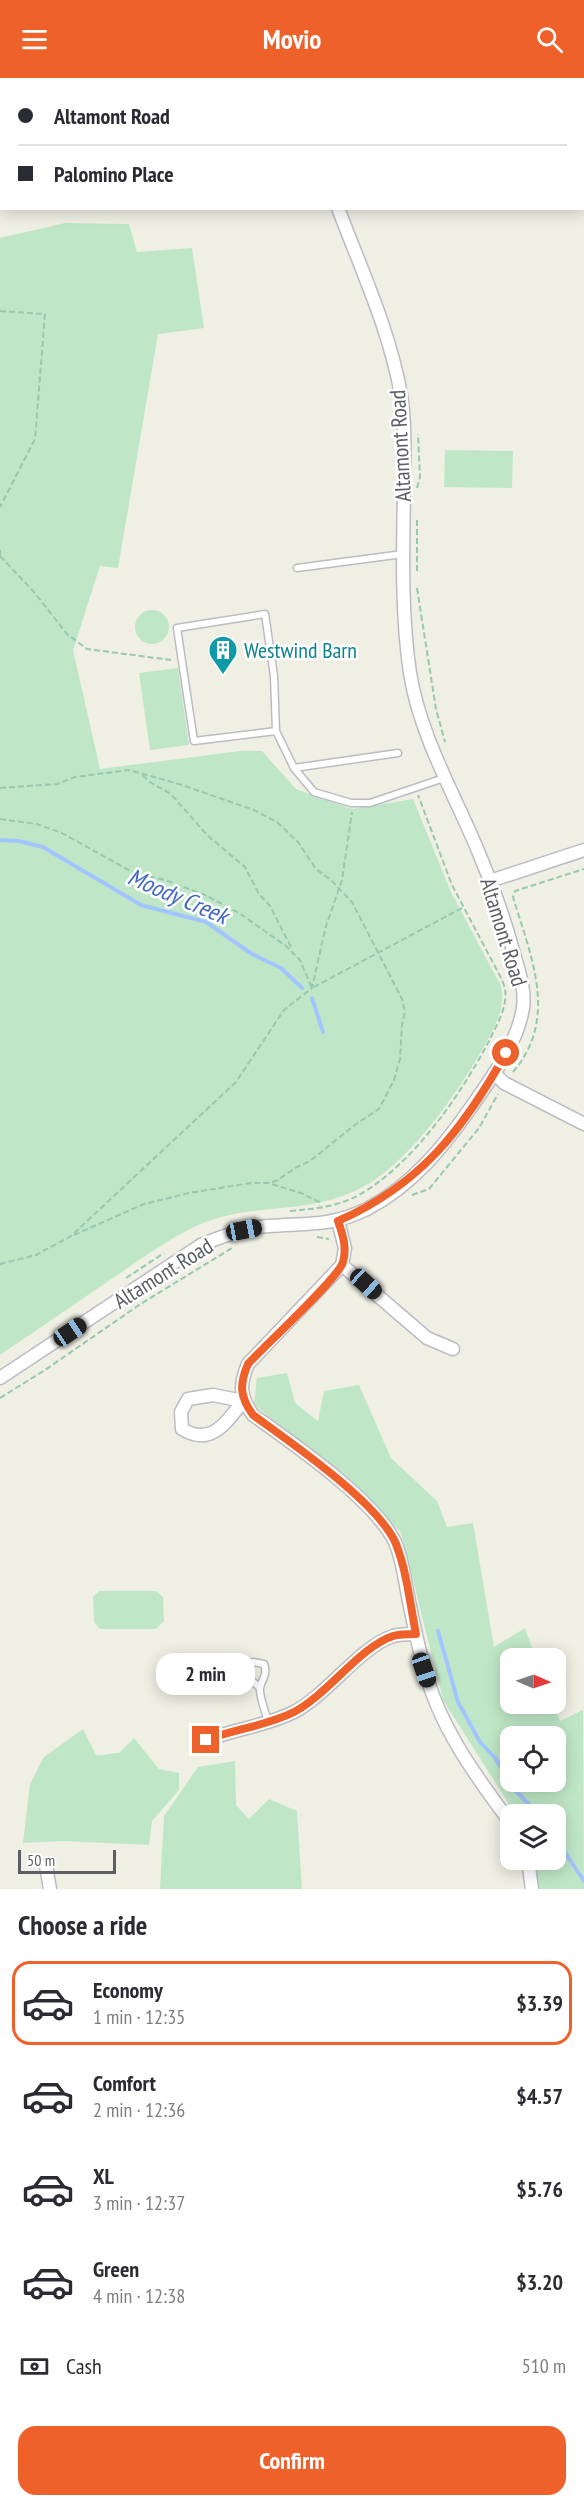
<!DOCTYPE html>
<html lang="en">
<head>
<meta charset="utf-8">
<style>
  :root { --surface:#fff; --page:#f2f2f3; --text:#2b2b33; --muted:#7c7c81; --line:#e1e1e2; --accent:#ee612a }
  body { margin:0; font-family:"PT Sans Narrow",sans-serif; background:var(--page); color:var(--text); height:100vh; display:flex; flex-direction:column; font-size:22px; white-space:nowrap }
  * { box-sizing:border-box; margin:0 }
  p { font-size:20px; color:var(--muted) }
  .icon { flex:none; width:33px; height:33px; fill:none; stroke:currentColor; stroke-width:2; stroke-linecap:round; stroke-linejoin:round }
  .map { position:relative; height:1811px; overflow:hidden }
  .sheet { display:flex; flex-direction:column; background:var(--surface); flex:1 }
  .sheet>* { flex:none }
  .hud { position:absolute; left:0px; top:0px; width:585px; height:132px; box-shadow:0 3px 15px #0003; display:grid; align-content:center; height:132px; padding:0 18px; background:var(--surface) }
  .needle { width:39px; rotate:92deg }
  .buttons { position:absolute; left:500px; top:1570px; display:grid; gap:12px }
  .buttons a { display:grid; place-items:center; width:66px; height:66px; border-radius:12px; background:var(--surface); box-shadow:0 3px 15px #0003; font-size:30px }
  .scale { position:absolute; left:18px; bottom:15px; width:98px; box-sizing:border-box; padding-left:6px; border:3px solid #5c5e65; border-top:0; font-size:16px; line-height:21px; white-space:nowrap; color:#5c5e65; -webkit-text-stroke:4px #fff; paint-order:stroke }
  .end { position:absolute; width:27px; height:27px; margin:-14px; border:8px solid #ee612a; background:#fff; box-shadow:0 0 0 3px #fff }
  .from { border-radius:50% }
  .bubble { position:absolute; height:42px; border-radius:18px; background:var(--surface); box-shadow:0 3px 15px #0003; font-size:20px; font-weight:700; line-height:42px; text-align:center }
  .car { position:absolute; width:18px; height:36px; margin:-18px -9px; border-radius:8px; box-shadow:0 0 4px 2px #0007; background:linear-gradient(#222 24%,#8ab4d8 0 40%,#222 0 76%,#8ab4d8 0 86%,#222 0) }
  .hud b { display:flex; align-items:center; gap:21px; height:57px; font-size:22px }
  .hud b+b { border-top:2px solid var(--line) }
  .hud i { width:15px; height:15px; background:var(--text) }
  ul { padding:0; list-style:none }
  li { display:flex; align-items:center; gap:18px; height:84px; margin:0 12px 9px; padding:0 6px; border:3px solid transparent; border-radius:18px }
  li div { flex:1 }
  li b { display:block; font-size:22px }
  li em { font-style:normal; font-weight:700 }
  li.selected { border-color:var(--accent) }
  li>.icon { width:54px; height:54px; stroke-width:1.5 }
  h2 { padding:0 18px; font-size:27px; line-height:72px }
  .pay { display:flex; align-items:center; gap:15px; height:66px; padding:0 18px; font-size:22px }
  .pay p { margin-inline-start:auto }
  .action { display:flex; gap:12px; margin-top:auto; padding:12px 18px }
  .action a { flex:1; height:69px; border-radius:18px; background:var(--accent); color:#fff; font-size:24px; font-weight:700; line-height:69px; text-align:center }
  header { display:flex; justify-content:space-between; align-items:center; height:78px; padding:0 18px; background:var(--accent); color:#fff; font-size:27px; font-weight:700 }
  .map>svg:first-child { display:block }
  .green { fill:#bfe7c7; fill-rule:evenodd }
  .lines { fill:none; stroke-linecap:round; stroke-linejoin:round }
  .stream { stroke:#a3c5ff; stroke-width:4 }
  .service-casing { stroke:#bbbcc3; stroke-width:9 }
  .minor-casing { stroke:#bbbcc3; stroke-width:15 }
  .path { stroke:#98c8af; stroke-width:2; stroke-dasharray:6 3; stroke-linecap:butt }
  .service { stroke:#fff; stroke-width:6 }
  .minor { stroke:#fff; stroke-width:12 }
  .route { stroke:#ee612a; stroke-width:8 }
  .labels { text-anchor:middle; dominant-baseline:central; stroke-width:5; stroke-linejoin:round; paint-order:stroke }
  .street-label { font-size:22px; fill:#5c5e65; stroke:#fff }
  .culture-label { font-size:22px; fill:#0d838f; stroke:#fff; text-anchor:start }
  .water-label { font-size:24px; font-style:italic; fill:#4268c6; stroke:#fff }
</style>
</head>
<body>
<header><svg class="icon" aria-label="menu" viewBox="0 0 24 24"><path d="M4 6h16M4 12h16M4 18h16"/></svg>Movio<svg class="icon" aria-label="search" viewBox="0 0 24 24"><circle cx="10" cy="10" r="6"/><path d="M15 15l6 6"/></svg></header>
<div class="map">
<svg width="584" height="1811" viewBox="0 0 584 1811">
  <rect width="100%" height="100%" fill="#efefe4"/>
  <path class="green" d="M65 145 129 146 137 174 192 170 204 250 158 256 118 490 100 488 73 572 100 691 240 673H262L296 711 352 731 413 721 451 814 501 908C508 933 486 965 473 987 450 1026 402 1090 361 1110 342 1120 321 1125 300 1128 261 1133 226 1132 190 1151 163 1165 138 1183 113 1200 75 1226 38 1251 0 1277V160Z
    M445 372 513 373 512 410 444 409Z
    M135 549a17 17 0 1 1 34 0a17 17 0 1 1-34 0Z
    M178 590 189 667 150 672 139 595Z
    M287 1295 295 1325 318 1343 324 1313 359 1307 391 1380 437 1423 447 1449 473 1445 494 1569 525 1550 536 1581H510V1626H553L560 1643 583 1632 584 1811H540L529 1782H555V1737H512L507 1723 443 1622 401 1454 254 1326 257 1300ZM510 1659H555V1704H510Z
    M99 1513H156L163 1519 164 1543 156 1551H100L94 1544 93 1519Z
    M83 1651 96 1677C104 1678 110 1675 119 1675L134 1660 159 1691 179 1695V1712L152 1743 149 1767 62 1763 23 1765 30 1706 44 1679Z
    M235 1683 236 1727 249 1741 269 1721 297 1733 302 1811H160L164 1738 198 1689Z"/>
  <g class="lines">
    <path class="stream" d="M0 762 19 763 43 769 141 827 206 844 252 876 281 890 302 910
      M312 920 323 954
      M438 1553 458 1624 480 1664 496 1681 514 1711 539 1737
      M555 1760 584 1803"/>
    <g class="service-casing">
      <path id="service" d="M297 490 403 476
        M276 653 194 663 177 550 265 536 274 598 276 653 294 690 314 714 351 725H370L444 700
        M294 690 398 675
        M260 1610 249 1600 247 1593 253 1584 264 1586C268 1597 262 1600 260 1610 259 1619 266 1635 268 1644"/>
    </g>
    <g class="minor-casing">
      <path id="minor" d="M292 0V2
        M490 803 584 772
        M494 995 504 1005 584 1046
        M338 1143 345 1170 342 1187 248 1286C239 1307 240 1319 253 1337 292 1365 375 1422 395 1464 402 1480 404 1497 407 1513 412 1539 417 1564 424 1589 439 1648 474 1696 510 1744
        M342 1187 427 1260 453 1271
        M0 1300 201 1167C222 1158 245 1150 268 1148 306 1145 330 1149 367 1131 413 1107 445 1067 474 1025 494 996 517 966 523 930 526 910 517 888 512 869 503 836 491 804 478 773 454 715 420 658 410 595 401 535 403 473 404 412 404 380 406 348 401 317 390 253 361 191 338 130
        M213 1317 243 1323C227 1344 211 1369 182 1351L181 1334 188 1321Z
        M206 1662C235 1651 266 1648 294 1634 328 1616 360 1569 393 1558 400 1556 409 1556 416 1556
        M528 1782 532 1811
        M46 1788 50 1811"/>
    </g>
    <path class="path" d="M0 233 45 236 35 361 0 429
      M417 410 420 399 418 356
      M0 472V478
      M0 478 34 514 67 556 87 571 171 582
      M417 493V442
      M417 510 436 631 445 664
      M143 697 148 703 171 716 207 757 245 789 259 816 270 828 292 871
      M0 710 57 706 75 699 129 692 179 706 254 732 277 744 298 764 316 791 331 802 352 824 402 921 405 934 402 946 400 981 394 1002 379 1031 356 1046 310 1083 297 1089 276 1103 268 1105
      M0 741 37 746 62 755 134 795 165 802 205 817 239 835 286 868 300 882 312 910 462 830
      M513 994C559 940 531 879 513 819L515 813 584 791
      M412 1117 429 1111 479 1050 498 1016
      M290 1133C313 1131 336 1129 357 1118 412 1088 460 1018 489 963 496 948 508 929 505 911 504 907 502 902 500 898L452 807 418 717
      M74 1157 144 1126 189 1115 251 1105H268L301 1115 319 1124 320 1128
      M317 1159 329 1161
      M0 1186 36 1177 71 1158 236 1004 284 932 312 910 326 848 342 802 352 734
      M126 1200 164 1175
      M0 1320 45 1292 139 1227 232 1170"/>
    <use href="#service" class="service"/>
    <use href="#minor" class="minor"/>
  </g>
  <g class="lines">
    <path class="route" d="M206 1662C235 1651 266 1648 294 1634 328 1616 360 1569 393 1558 400 1556 409 1556 416 1556 410 1526 407 1494 396 1466 379 1425 290 1364 253 1337 240 1319 239 1307 248 1286 264 1268 339 1200 343 1184 347 1170 343 1157 338 1143 420 1107 463 1052 506 975"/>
  </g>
  <defs>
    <g id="building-pin" transform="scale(1.5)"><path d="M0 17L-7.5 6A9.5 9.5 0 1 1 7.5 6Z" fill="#0f9aa8" stroke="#fff"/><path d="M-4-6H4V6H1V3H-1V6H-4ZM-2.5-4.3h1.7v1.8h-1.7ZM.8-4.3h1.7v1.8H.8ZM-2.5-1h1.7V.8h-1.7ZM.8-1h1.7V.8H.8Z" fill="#fff"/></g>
  </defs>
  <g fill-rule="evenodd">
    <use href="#building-pin" x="223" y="572"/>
  </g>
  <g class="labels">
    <g class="street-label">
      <text transform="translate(400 368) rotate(-93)">Altamont Road</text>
      <text transform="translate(504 854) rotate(73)">Altamont Road</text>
      <text transform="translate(163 1195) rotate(-32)">Altamont Road</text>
    </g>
    <g class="culture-label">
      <text x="244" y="572">Westwind Barn</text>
    </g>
    <g class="water-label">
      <text transform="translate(178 818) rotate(23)">Moody Creek</text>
    </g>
  </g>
</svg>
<div class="buttons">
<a><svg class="needle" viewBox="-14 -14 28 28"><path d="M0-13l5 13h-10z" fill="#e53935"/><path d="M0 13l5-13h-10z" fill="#7c7c81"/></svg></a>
<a><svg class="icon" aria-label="locate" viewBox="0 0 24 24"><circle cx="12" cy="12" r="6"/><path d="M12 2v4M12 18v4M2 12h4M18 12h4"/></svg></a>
<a><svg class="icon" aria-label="layers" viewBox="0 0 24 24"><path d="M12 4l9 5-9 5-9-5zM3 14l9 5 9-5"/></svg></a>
</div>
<div class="scale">50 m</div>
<i class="end from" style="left:506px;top:975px"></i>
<i class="end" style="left:206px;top:1662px"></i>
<div class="bubble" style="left:156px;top:1575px;width:99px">2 min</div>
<i class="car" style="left:244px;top:1152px;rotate:79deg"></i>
<i class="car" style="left:366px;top:1206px;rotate:132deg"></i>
<i class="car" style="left:70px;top:1254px;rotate:56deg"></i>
<i class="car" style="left:424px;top:1592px;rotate:161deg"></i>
<div class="hud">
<b><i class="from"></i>Altamont Road</b>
<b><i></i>Palomino Place</b>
</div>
</div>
<section class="sheet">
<h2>Choose a ride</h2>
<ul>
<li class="selected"><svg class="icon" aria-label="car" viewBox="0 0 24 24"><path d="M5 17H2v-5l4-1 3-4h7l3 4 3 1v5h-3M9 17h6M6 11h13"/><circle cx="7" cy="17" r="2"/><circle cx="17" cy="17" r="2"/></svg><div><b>Economy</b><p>1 min · 12:35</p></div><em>$3.39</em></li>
<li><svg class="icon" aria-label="car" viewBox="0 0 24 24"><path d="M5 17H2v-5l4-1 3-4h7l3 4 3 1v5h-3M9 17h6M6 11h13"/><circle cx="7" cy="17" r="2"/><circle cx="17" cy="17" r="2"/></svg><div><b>Comfort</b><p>2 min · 12:36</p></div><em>$4.57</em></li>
<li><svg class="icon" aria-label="car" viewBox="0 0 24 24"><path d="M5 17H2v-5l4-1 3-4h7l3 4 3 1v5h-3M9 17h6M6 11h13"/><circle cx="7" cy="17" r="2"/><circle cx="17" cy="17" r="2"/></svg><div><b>XL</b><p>3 min · 12:37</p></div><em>$5.76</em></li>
<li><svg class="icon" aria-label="car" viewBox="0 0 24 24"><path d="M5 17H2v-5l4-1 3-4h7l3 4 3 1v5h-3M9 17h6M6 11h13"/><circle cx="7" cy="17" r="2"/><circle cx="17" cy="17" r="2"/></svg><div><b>Green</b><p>4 min · 12:38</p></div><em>$3.20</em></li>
</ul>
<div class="pay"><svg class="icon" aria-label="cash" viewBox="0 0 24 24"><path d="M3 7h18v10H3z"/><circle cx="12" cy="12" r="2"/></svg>Cash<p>510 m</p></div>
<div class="action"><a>Confirm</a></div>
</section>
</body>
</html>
